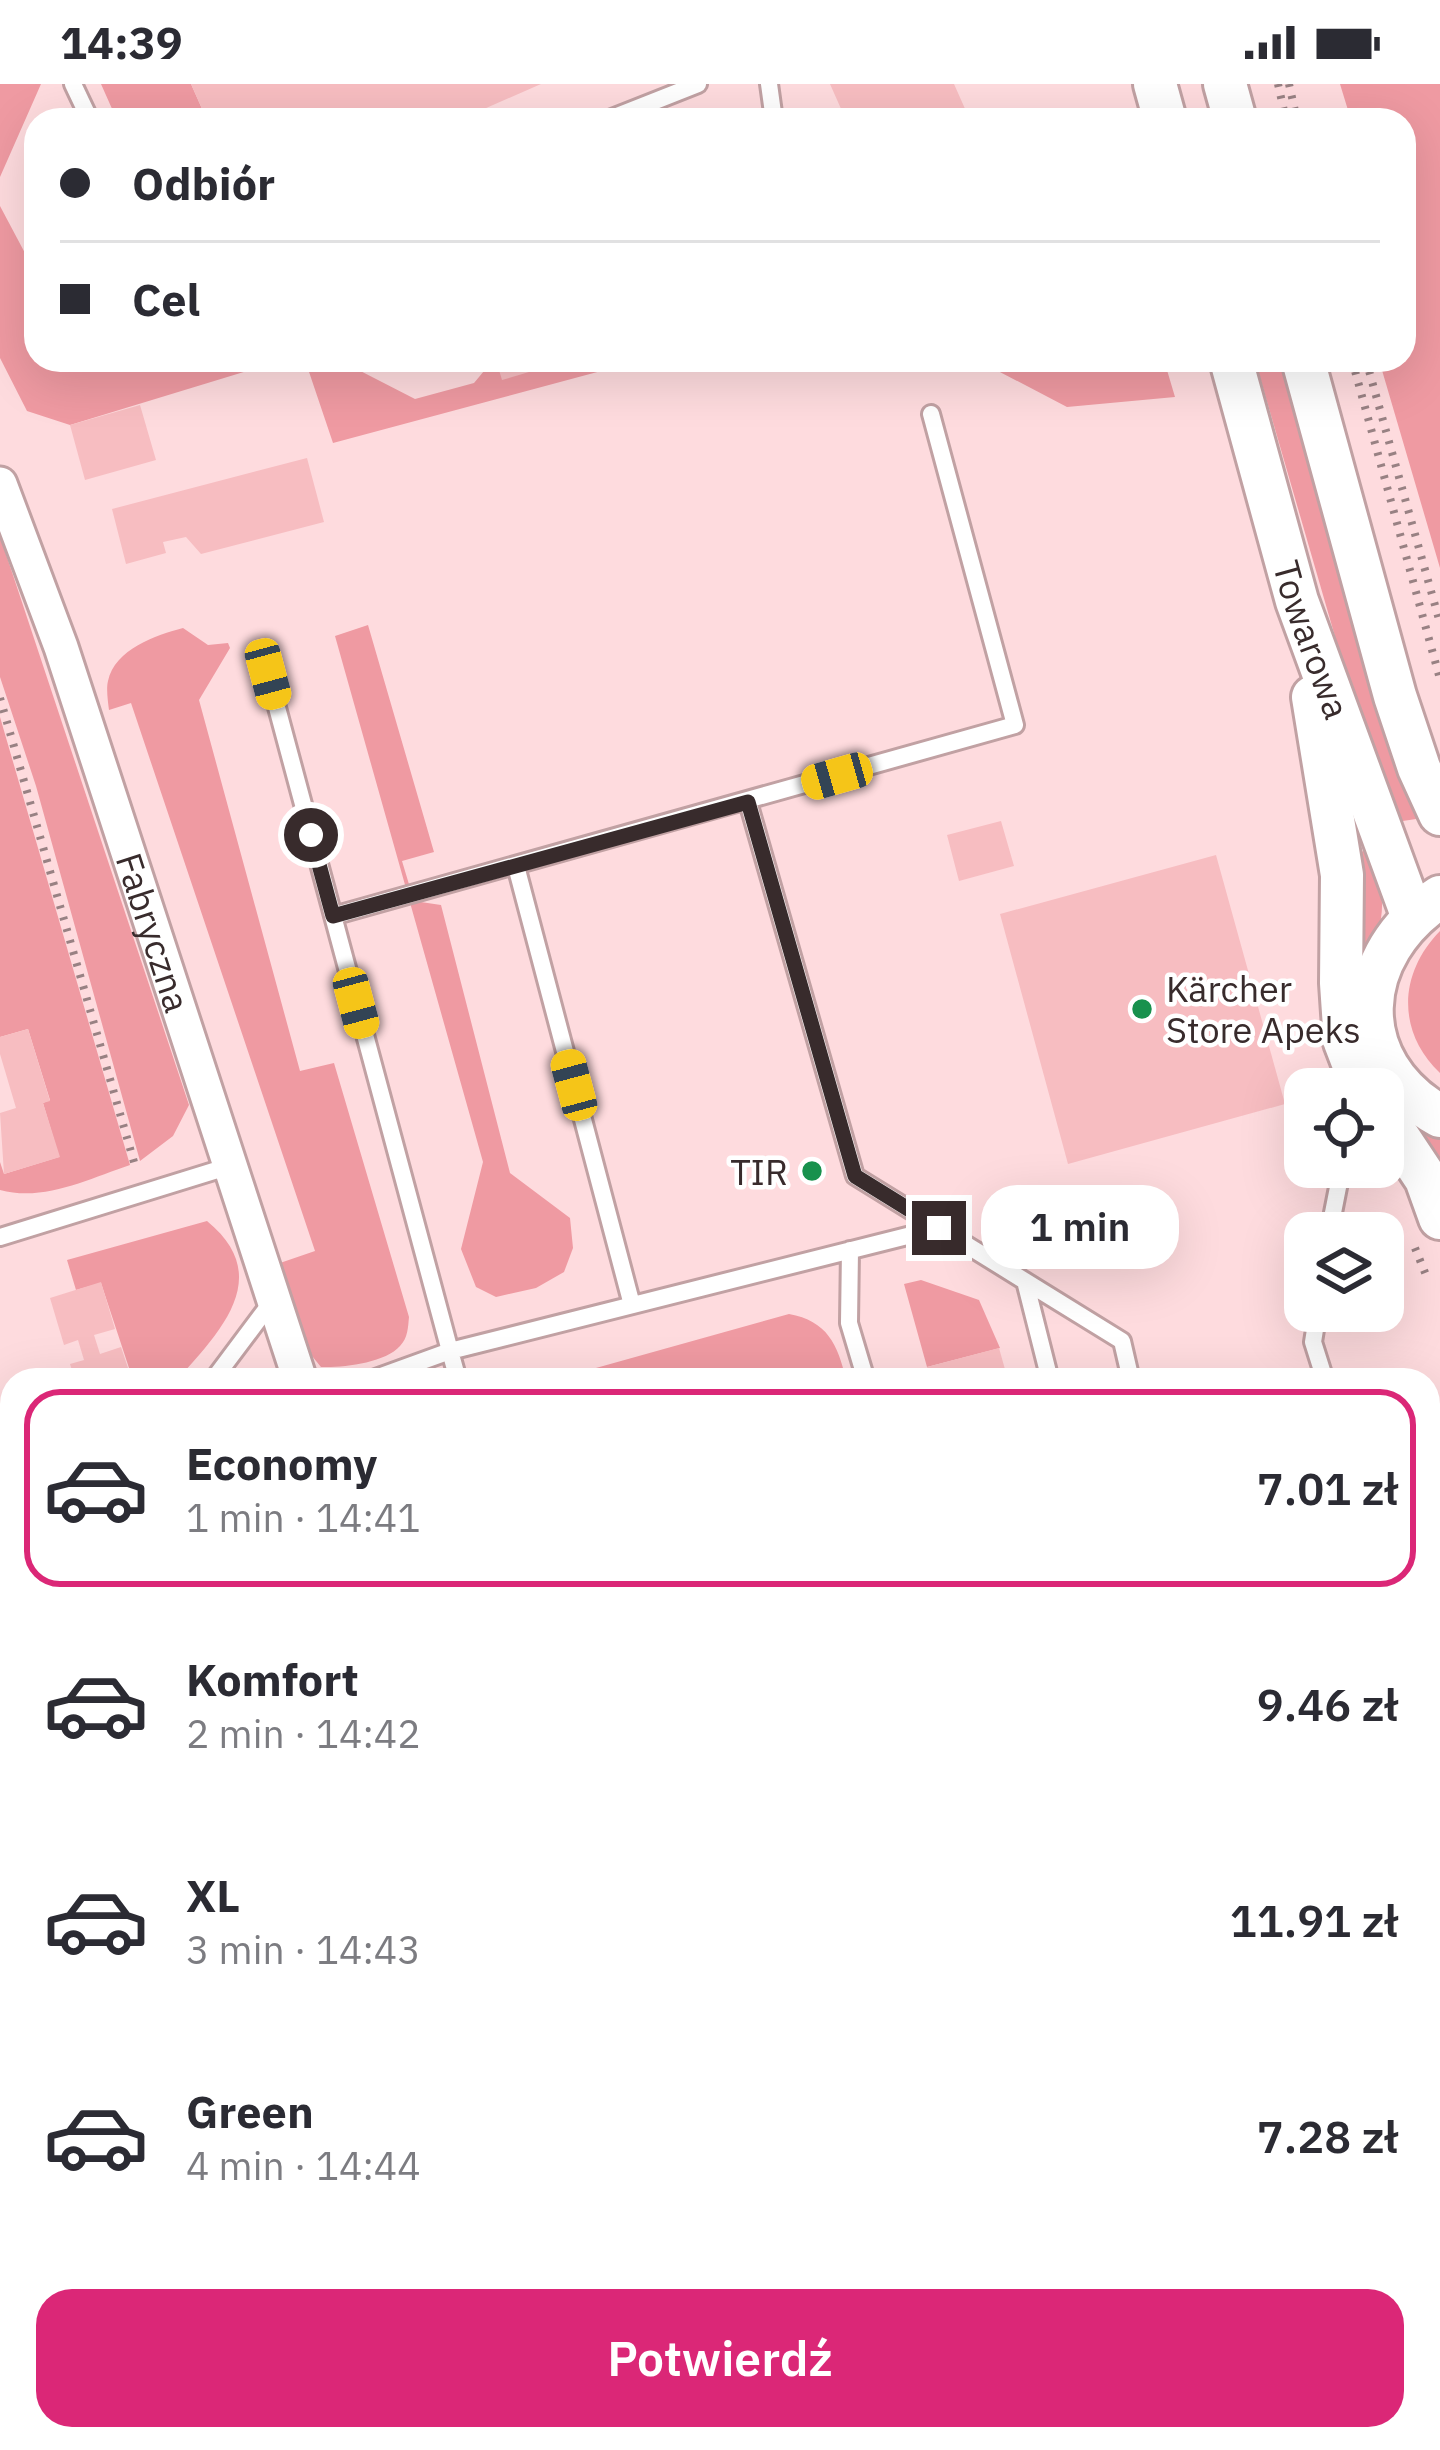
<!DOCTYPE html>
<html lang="pl">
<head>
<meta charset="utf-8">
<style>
  :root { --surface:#fff; --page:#f7f7f7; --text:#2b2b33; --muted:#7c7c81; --line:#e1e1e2; --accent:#db2777 }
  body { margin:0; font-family:"IBM Plex Sans",sans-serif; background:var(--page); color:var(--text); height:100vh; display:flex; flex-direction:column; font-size:45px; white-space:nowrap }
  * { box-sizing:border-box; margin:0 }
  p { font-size:39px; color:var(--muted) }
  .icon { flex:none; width:66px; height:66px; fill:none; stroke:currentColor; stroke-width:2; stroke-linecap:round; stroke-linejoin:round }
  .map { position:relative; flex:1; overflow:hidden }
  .panel { position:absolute; left:0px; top:1284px; width:1440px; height:1083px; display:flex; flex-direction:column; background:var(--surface); border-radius:36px 36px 0 0; box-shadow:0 12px 48px #0002 }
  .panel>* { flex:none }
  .hud { position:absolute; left:24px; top:24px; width:1392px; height:264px; border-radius:36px; box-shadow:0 12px 48px #0002; display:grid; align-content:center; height:264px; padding:0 36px; background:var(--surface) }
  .controls { position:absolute; left:1284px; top:984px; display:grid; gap:24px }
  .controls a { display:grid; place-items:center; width:120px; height:120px; border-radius:24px; background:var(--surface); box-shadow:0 12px 48px #0002; font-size:60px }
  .end { position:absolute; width:54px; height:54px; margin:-27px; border:15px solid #382b2c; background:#fff; box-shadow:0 0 0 6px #fff }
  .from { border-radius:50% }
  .bubble { position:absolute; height:84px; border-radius:36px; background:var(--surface); box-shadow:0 12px 48px #0002; font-size:39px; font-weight:600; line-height:84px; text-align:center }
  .car { position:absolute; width:36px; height:72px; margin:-36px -18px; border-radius:15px; box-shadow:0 0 9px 3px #0007; background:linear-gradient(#f5c518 24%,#345 0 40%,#f5c518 0 76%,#345 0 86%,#f5c518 0) }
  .hud b { display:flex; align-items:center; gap:42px; height:114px; font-size:45px }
  .hud b+b { border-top:3px solid var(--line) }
  .hud i { width:30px; height:30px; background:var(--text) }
  ul { padding:21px 0 0; list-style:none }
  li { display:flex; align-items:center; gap:36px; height:198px; margin:0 24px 18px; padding:0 12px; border:6px solid transparent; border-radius:36px }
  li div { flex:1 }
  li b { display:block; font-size:45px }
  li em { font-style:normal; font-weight:600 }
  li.selected { border-color:var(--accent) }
  li>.icon { width:108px; height:108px; stroke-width:1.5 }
  .cta { display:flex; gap:24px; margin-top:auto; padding:24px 36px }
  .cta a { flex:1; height:138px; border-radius:36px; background:var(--accent); color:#fff; font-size:48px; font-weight:600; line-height:138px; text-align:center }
  .status { display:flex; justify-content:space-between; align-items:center; height:84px; padding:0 60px; background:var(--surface); direction:ltr }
  .status svg { height:33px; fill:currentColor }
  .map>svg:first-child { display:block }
  .green { fill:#ef9aa2 }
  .building { fill:#f7bdc1 }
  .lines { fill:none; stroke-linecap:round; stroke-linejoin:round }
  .service-casing { stroke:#c1a1a3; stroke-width:22 }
  .minor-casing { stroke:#c1a1a3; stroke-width:39 }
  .tertiary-casing { stroke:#c1a1a3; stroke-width:48 }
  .secondary-casing { stroke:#c1a1a3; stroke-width:54 }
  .path { stroke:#988183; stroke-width:8; stroke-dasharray:3 9; stroke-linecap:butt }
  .service { stroke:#fff; stroke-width:16 }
  .minor { stroke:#fff; stroke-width:33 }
  .tertiary { stroke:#fff; stroke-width:42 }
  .secondary { stroke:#d3f3dd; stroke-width:48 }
  .route { stroke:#382b2c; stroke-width:15 }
  .poi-dot { fill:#18914d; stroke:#fff; stroke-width:4.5 }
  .labels { text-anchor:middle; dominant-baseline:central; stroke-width:9; stroke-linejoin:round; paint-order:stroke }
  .street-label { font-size:36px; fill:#382b2c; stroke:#fff }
  .poi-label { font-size:36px; fill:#382b2c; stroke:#fff; text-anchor:start }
</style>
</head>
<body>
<div class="status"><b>14:39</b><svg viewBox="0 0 49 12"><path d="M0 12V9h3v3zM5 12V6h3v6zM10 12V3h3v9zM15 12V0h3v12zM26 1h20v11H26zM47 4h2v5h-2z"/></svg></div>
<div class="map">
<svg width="1440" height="2366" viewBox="0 0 1440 2366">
  <rect width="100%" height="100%" fill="#fedbde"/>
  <path class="green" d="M0 0H41L0 93Z
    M101 0H191L207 36H117Z
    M1340 0H1440V484L1379 276H1404V36H1351Z
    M0 122 26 171 36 176V276H174L194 285 224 276H283L70 341 27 327 0 274Z
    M305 276H339L415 315 474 299 489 281 480 276H642L333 359Z
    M977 276H1164L1175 313 1067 323Z
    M1255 276H1281L1330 450 1423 734 1389 739Z
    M0 452 189 1021 173 1052 140 1077 36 702 0 593Z
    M368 541 434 768 402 777 414 817 441 821 510 1089 570 1134 573 1164 564 1188 536 1204 496 1213 476 1203 461 1165 483 1078 335 552Z
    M183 544 208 561 228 559 230 564 199 616 300 987 334 979 409 1233C408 1243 408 1254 400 1262 385 1279 342 1284 321 1283L312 1272 280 1179 315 1167 131 619 109 626C108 618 106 605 108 597 115 565 156 551 183 544Z
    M0 633 130 1081C88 1095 44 1118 0 1106V1078L4 1090 59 1073 43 1019 50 1016 28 945 0 953Z
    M1370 766C1388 818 1386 836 1363 884L1440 1047V1085L1366 975 1354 769Z
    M1440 847V989C1396 947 1399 889 1440 847Z
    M207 1137C274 1192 222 1246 177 1296H133L101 1199 76 1206 67 1176Z
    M921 1196 979 1216 1000 1264 927 1283 904 1200Z
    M789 1230C827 1237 838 1260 846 1296H553Z"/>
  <path class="building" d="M191 0H541L459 36H207Z
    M830 0H954L970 36H846Z
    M496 276H566V277L502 296Z
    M140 321 156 376 85 396 70 341Z
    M307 374 324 438 201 470 186 453 163 458 166 469 126 480 112 425Z
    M1001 737 1014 782 959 797 947 751Z
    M1216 771 1285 1020 1068 1080 1000 830Z
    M28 945 50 1017 43 1019 60 1073 4 1090 0 1029 16 1024 0 970V953Z
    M101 1198 115 1245 94 1251 100 1270 121 1263 132 1296H75L70 1280 84 1276 78 1256 64 1261 50 1214Z
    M999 1264 1008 1296H931L927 1283Z
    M1440 1454V1549L1428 1553V1458Z
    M12 1957V2016L0 2023V1965Z
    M12 2075V2240L0 2249V2084Z
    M1440 2140V2188L1428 2191V2143Z
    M12 2253V2355H39L23 2366H0V2261Z
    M1440 2304V2366H1224L1258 2355H1428V2308Z
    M411 2355H519L520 2366H411Z
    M663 2355H860L861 2366H663Z"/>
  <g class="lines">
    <g class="service-casing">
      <path id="service" d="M73 0 90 36
        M769 0 774 36
        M607 36 698 0
        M268 590 450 1267 939 1144
        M748 718 855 1092 1122 1257 1131 1296
        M516 782 632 1221
        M333 832 1015 641 931 330
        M1329 1149 1342 1083
        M0 1153 230 1082
        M850 1166 849 1239 866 1296
        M1025 1197 1050 1296
        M1318 1227 1313 1258 1325 1296
        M213 1296 273 1216
        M370 1296 450 1267 458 1296
        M1428 1568 1440 1573
        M1428 2124 1440 2120
        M1428 2199 1440 2195
        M1428 2273 1440 2270"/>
    </g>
    <g class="minor-casing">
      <g id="minor">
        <path id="s1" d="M0 400 61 563 300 1296"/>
      </g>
    </g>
    <g class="tertiary-casing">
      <g id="tertiary">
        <path d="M1155 0 1165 36"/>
        <path d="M1225 0 1235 36"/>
        <path id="s2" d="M1231 276 1297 517 1412 831"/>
        <path d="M1303 276 1395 612 1419 684 1440 730"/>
        <path d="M1313 613 1342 791 1341 899 1345 958 1363 1005"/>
        <path d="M1440 813C1353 870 1345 978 1440 1032"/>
        <path d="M1383 1030 1426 1095 1440 1134"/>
      </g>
    </g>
    <g class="secondary-casing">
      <path id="secondary" d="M1428 2019H1440
        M592 2366V2355"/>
    </g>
    <path class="path" d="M1278 0 1286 36
      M1289 0 1297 36
      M1352 276 1440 595
      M1366 276 1440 539
      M0 614 136 1085
      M1415 1164 1426 1191"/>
    <use href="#service" class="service"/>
    <use href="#minor" class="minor"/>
    <use href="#tertiary" class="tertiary"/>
    <use href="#secondary" class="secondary"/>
  </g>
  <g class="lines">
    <path class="route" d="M311 751 333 832 748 718 855 1092 939 1144"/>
  </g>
  <g class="poi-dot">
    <circle cx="1142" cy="925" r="12"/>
    <circle cx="812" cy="1087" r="12"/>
  </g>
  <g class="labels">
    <g class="street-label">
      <text stroke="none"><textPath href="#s2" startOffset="291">Towarowa</textPath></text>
      <text stroke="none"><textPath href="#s1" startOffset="474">Fabryczna</textPath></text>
    </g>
    <g class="poi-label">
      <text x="1166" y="904">Kärcher<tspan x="1166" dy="41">Store Apeks</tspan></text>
      <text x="788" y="1087" text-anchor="end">TIR</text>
    </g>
  </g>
</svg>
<div class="controls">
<a><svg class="icon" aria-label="locate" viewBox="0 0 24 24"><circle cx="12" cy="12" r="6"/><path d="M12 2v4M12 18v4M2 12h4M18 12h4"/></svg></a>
<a><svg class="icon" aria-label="layers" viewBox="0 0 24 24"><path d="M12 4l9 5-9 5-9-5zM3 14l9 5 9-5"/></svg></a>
</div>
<i class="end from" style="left:311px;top:751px"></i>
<i class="end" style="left:939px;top:1144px"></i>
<div class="bubble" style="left:981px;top:1101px;width:198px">1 min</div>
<i class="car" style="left:268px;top:590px;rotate:165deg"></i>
<i class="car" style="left:837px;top:692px;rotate:254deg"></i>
<i class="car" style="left:356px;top:919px;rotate:165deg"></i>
<i class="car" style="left:574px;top:1001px;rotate:345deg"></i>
<div class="hud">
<b><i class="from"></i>Odbiór</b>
<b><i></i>Cel</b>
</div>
<section class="panel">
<ul>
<li class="selected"><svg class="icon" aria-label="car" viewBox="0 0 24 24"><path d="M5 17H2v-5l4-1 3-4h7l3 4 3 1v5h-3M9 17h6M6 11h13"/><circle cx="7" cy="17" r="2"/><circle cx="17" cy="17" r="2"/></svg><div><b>Economy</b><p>1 min · 14:41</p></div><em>7.01 zł</em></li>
<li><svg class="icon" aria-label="car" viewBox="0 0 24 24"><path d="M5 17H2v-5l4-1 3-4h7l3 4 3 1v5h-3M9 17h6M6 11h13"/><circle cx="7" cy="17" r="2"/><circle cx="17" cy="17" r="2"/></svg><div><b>Komfort</b><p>2 min · 14:42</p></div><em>9.46 zł</em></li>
<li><svg class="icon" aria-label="car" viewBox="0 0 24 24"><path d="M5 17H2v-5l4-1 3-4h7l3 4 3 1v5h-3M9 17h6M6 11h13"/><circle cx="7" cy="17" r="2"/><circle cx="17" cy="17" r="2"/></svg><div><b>XL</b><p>3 min · 14:43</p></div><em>11.91 zł</em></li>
<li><svg class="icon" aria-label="car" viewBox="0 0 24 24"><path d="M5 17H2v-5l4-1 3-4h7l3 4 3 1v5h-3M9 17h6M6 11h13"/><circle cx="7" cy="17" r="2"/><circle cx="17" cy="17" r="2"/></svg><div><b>Green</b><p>4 min · 14:44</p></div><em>7.28 zł</em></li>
</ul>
<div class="cta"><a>Potwierdź</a></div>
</section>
</div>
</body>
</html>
